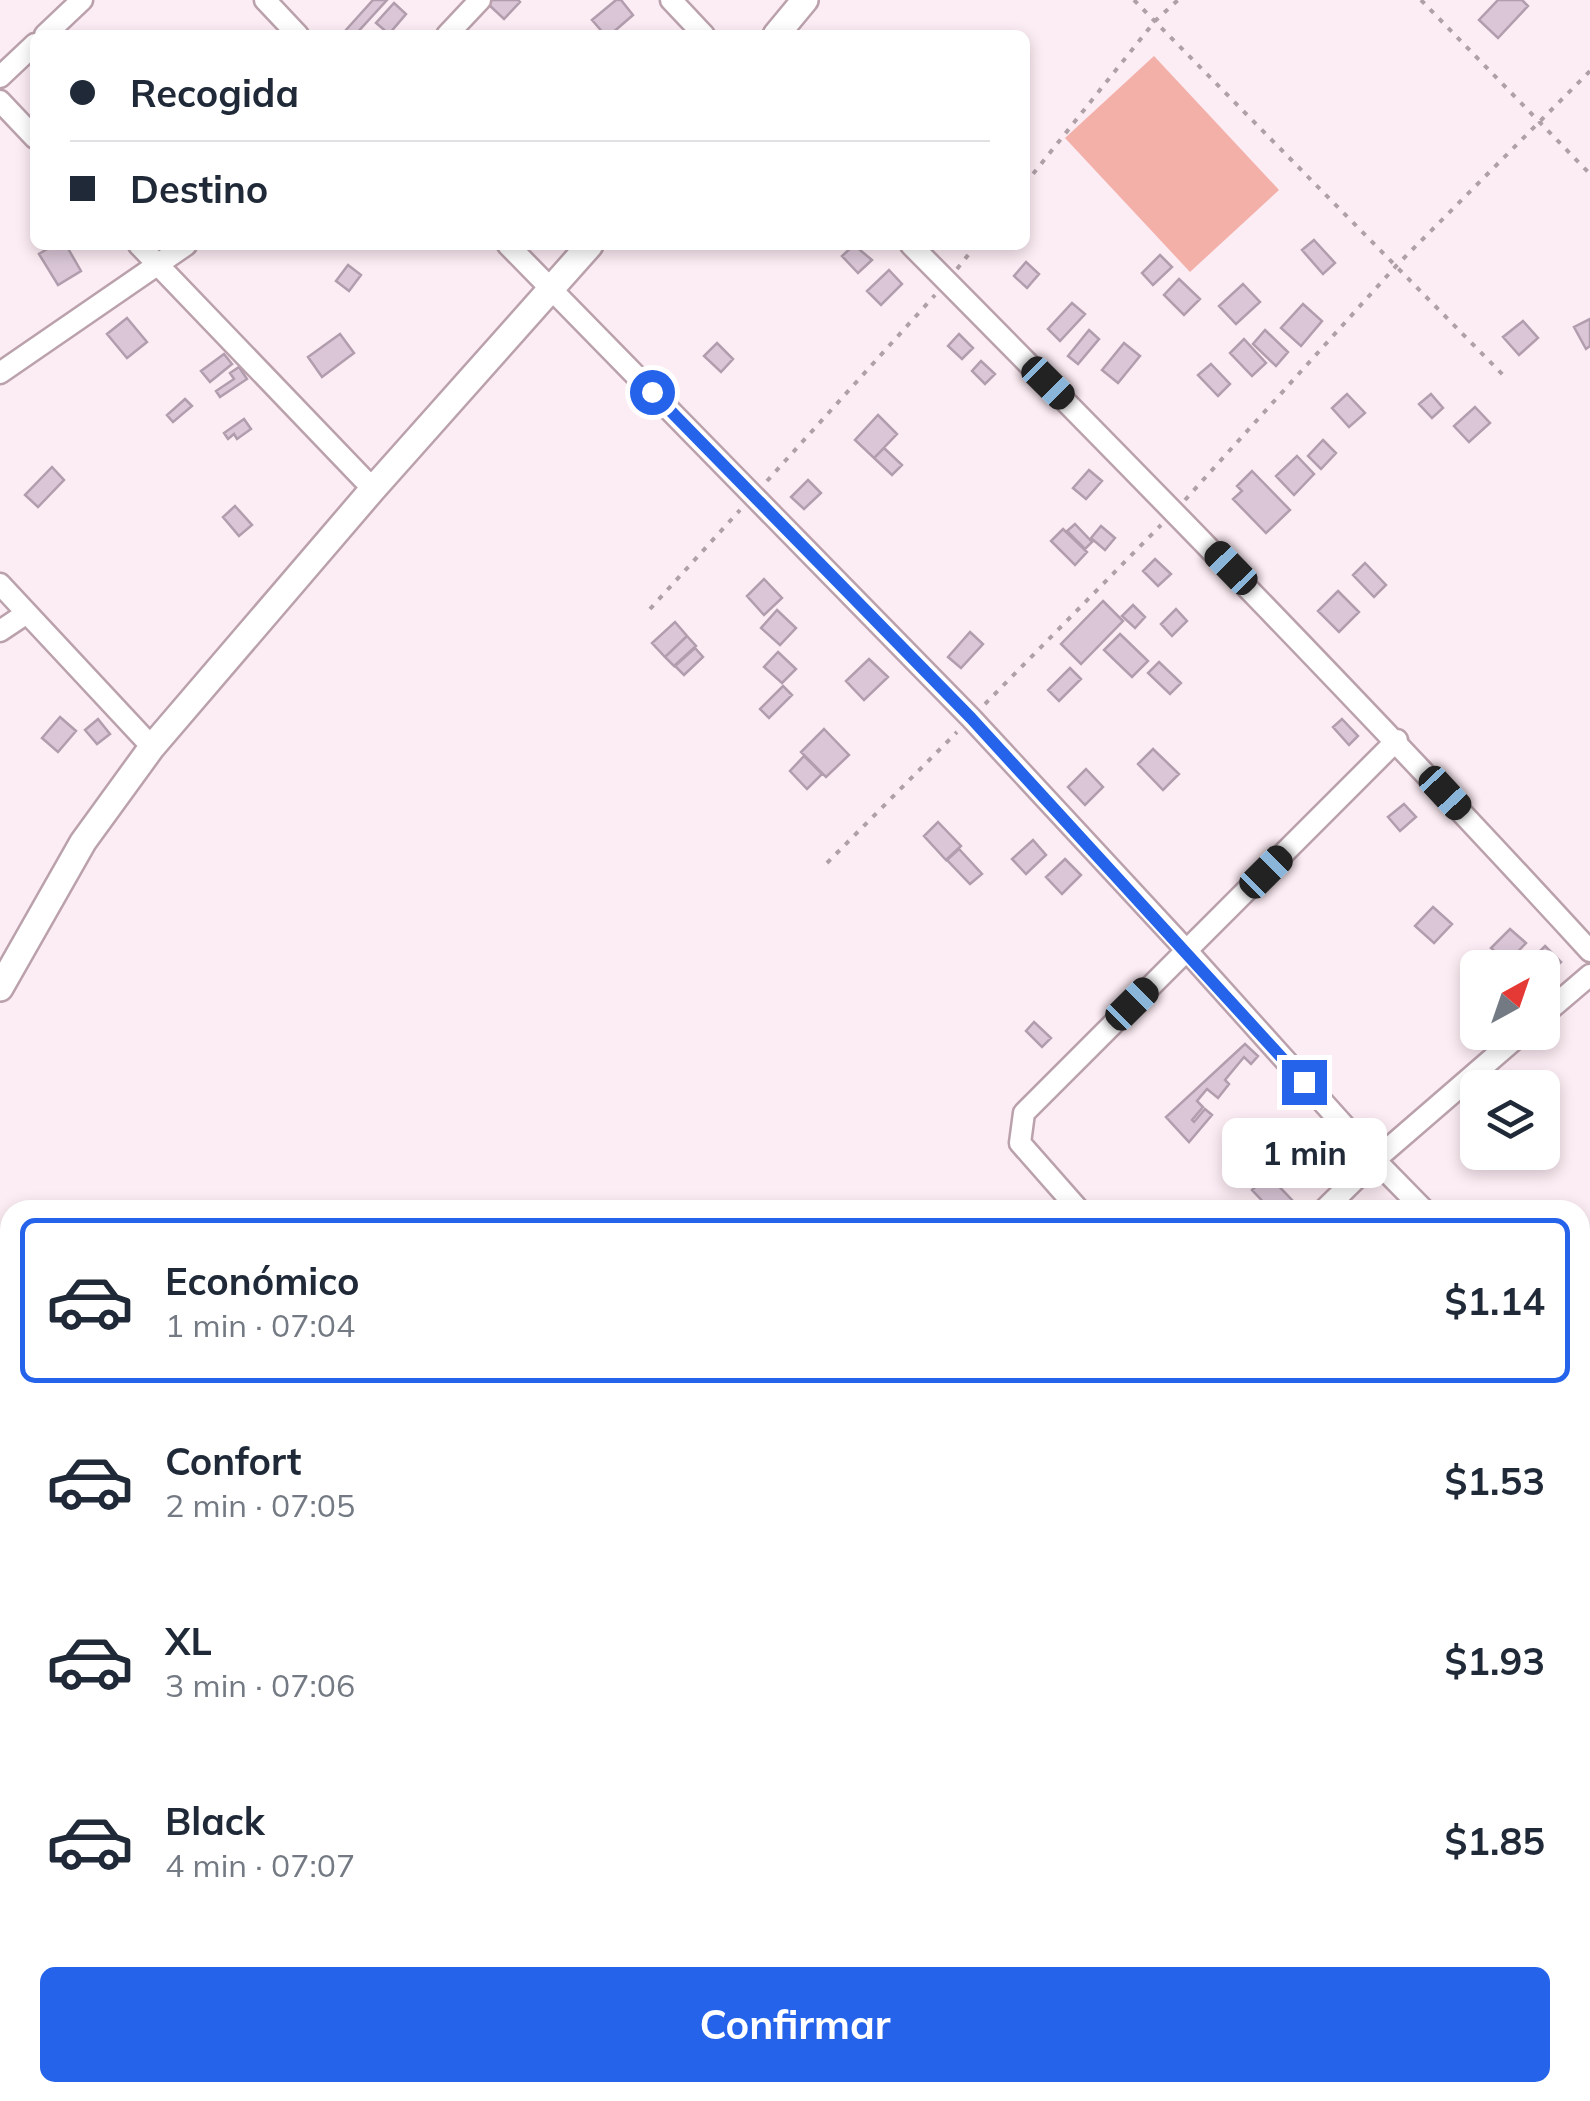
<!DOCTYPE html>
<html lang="es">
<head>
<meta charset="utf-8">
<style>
  :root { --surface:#fff; --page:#f6f6f7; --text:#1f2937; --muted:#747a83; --line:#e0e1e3; --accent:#2563eb }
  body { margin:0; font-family:Mulish,sans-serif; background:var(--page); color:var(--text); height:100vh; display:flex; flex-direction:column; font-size:38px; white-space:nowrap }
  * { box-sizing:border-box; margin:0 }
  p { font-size:32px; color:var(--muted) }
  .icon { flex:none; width:55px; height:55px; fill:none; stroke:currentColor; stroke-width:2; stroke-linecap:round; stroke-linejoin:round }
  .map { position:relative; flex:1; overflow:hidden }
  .details { position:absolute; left:0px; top:1200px; width:1590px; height:902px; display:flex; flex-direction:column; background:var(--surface); border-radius:30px 30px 0 0; box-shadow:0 5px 15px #0003 }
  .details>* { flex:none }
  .top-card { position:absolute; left:30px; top:30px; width:1000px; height:220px; border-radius:15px; box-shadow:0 5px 15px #0003; display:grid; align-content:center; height:220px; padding:0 40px; background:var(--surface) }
  .needle { width:65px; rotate:40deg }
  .fabs { position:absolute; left:1460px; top:950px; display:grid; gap:20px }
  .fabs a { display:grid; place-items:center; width:100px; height:100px; border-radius:15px; background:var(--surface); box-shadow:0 5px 15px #0003; font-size:50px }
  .end { position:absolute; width:45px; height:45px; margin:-22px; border:12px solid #2563eb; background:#fff; box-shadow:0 0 0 5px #fff }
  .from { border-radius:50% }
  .bubble { position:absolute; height:70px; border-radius:15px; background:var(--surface); box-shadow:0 5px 15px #0003; font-size:32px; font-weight:700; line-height:70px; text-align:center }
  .car { position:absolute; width:30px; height:60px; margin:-30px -15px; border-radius:12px; box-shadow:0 0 8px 2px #0007; background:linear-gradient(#222 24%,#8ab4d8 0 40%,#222 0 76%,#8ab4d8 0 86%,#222 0) }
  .top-card b { display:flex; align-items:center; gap:35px; height:95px; font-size:38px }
  .top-card b+b { border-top:2px solid var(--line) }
  .top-card i { width:25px; height:25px; background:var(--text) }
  ul { padding:18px 0 0; list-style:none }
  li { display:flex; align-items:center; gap:30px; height:165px; margin:0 20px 15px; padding:0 20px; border:5px solid transparent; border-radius:15px }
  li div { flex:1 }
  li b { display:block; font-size:38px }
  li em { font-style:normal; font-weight:700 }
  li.selected { border-color:var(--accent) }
  li>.icon { width:90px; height:90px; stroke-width:1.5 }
  .button { display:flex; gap:20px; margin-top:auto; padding:20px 40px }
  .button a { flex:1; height:115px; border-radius:15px; background:var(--accent); color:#fff; font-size:40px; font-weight:700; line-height:115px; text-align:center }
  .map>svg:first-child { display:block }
  .green { fill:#f2b0a9 }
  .building { fill:#dac6d7; stroke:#b19dad; stroke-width:2.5 }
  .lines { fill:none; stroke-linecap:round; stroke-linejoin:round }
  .minor-casing { stroke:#baa1ac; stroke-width:25 }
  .tertiary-casing { stroke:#baa1ac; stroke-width:30 }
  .path { stroke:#aea0a6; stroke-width:4; stroke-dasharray:5 8; stroke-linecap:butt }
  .minor { stroke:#fff; stroke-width:20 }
  .tertiary { stroke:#fff; stroke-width:25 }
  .route { stroke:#2563eb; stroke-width:12 }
</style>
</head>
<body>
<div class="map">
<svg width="1590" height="2101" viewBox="0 0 1590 2101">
  <rect width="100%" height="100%" fill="#fcecf3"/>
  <path class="green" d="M1154 56 1279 190 1190 272 1065 138Z"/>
  <path class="building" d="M373 0H387L355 35H350L345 31Z
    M492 0H518L520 2 504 19 488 4Z
    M616 0H621L633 15 610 35H605L592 20Z
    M1498 0H1522L1528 6 1498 38 1479 20Z
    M394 3 406 14 389 34 376 23Z
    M1314 240 1335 263 1323 274 1302 250Z
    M54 245H66L81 271 58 285 39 254Z
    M854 245 872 260 858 273 842 256Z
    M1160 255 1172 267 1153 285 1142 273Z
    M1026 262 1039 274 1027 288 1014 276Z
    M348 265 361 275 349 291 336 281Z
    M889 270 902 284 881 305 867 291Z
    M1179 279 1200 299 1184 315 1164 295Z
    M1243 284 1260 302 1236 324 1219 306Z
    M1072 303 1085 314 1060 341 1048 329Z
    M1303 304 1322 321 1301 346 1281 328Z
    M127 318 147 342 127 358 107 334Z
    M1590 319V346L1586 349 1574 327Z
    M1523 321 1538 338 1519 355 1503 337Z
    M1089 330 1099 339 1078 364 1068 356Z
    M1265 330 1288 352 1276 366 1253 344Z
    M340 334 354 353 322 377 308 357Z
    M959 334 973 348 962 359 948 346Z
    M1244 339 1266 363 1252 376 1230 353Z
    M717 343 733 359 721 372 704 356Z
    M1124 343 1140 356 1118 383 1102 370Z
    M224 354 232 364 210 382 201 371Z
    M981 361 995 374 985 384 972 371Z
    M1211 364 1230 384 1218 396 1198 375Z
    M239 367 247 379 220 397 216 391 234 379 230 373Z
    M1347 394 1365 413 1349 427 1332 408Z
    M1431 394 1443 408 1432 418 1419 404Z
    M185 399 192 406 173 422 167 415Z
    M1475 407 1490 423 1469 442 1454 426Z
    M878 415 897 434 874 458 855 440Z
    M244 419 251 429 237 439 234 434 228 439 224 433Z
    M1323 440 1336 453 1321 469 1308 456Z
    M884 448 902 465 892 475 874 458Z
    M1297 456 1314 474 1294 495 1276 476Z
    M52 467 64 480 38 507 25 495Z
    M1089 470 1102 481 1086 499 1073 488Z
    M1252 471 1290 510 1266 533 1233 499 1242 491 1237 486Z
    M808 480 821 493 804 509 791 497Z
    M235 506 252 525 239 536 223 517Z
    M1075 524 1092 542 1085 549 1067 531Z
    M1101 526 1115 538 1105 550 1091 538Z
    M1063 529 1087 552 1075 565 1051 541Z
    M1155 559 1171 574 1158 586 1143 571Z
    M1365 563 1386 585 1374 597 1353 575Z
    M764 579 782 598 764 615 747 596Z
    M1338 591 1359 612 1339 632 1318 611Z
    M1103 601 1123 621 1081 664 1061 644Z
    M1133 605 1145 617 1135 628 1122 616Z
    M1176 609 1187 621 1172 636 1161 624Z
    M777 610 796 628 780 645 761 628Z
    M675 622 687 636 665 657 652 643Z
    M970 632 983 644 961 668 948 657Z
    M1120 634 1148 661 1132 677 1104 650Z
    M687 636 696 646 674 666 665 657Z
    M695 648 703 657 684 675 675 666Z
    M778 652 796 669 782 683 764 667Z
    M869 659 888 677 864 700 846 681Z
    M1159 662 1181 683 1170 694 1148 673Z
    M1070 668 1081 679 1059 701 1048 690Z
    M783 686 792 695 769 718 760 709Z
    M60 717 76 731 58 752 42 738Z
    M98 719 110 734 97 744 85 730Z
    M1342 719 1358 736 1349 745 1333 727Z
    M824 729 849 755 826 777 801 752Z
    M1153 749 1179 774 1163 790 1138 764Z
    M804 756 822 774 807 789 790 771Z
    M1086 769 1103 787 1085 805 1068 787Z
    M1404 804 1416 817 1400 831 1388 817Z
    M938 822 961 846 946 860 924 836Z
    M1033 840 1046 855 1026 874 1012 859Z
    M959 849 982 874 970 884 947 860Z
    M1065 859 1081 875 1062 894 1046 877Z
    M1433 907 1452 924 1434 943 1415 926Z
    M1510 929 1526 943 1507 963 1491 948Z
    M1545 946 1561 962 1542 980V968H1530L1527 964Z
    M1034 1022 1051 1038 1042 1047 1026 1031Z
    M1245 1044 1258 1056 1251 1064 1244 1057 1225 1080 1229 1084 1218 1098 1207 1089 1197 1101 1203 1107 1192 1120 1194 1122 1205 1109 1212 1115 1189 1142 1166 1117Z
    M1268 1175 1292 1200 1281 1210H1271L1252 1190Z"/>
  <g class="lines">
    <g class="minor-casing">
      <path id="minor" d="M265 0 298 35
        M671 0 704 35
        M45 35 82 0
        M447 35 480 0
        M0 77 35 44
        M0 101 35 138
        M139 245 373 489
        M508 245 971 718 1187 951 1375 1160 1424 1210
        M911 245C1141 477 1369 710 1590 951
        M0 373 186 245
        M0 584 152 747
        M0 631 27 613
        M1542 1016 1590 975
        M1079 1210 1020 1143 1024 1113 1397 740
        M1324 1210 1375 1160 1523 1032
        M740 2092 742 2101
        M1091 2092 1093 2101
        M209 2101 220 2092
        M571 2101 587 2092"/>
    </g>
    <g class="tertiary-casing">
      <path id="tertiary" d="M776 35 805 0
        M0 988 83 842 152 747 373 489 590 245"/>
    </g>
    <path class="path" d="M1134 0 1507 379
      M1421 0 1590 174
      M1025 184 1155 21 1178 0
      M957 269 976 245
      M767 481 935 295
      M1185 500 1396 266 1590 71
      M650 609 740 510
      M985 704 1161 525
      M827 863 957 732"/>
    <use href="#minor" class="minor"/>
    <use href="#tertiary" class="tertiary"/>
  </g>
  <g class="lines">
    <path class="route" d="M652 392 971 718 1304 1082"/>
  </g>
</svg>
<div class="fabs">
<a><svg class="needle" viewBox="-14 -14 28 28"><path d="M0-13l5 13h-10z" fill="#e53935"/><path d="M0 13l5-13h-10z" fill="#747a83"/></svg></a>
<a><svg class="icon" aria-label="layers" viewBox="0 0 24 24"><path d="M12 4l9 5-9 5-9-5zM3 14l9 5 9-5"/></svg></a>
</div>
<i class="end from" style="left:652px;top:392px"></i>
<i class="end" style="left:1304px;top:1082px"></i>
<div class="bubble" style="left:1222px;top:1118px;width:165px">1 min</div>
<i class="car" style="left:1048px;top:383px;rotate:135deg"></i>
<i class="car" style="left:1231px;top:568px;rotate:316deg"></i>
<i class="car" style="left:1445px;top:793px;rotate:137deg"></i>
<i class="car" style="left:1266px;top:872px;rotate:45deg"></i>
<i class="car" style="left:1132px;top:1004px;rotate:45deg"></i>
<div class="top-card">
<b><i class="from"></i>Recogida</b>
<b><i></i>Destino</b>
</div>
<section class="details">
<ul>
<li class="selected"><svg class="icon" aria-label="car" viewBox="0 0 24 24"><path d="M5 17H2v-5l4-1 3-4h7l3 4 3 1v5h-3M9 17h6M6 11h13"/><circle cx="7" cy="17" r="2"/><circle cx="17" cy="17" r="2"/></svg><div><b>Económico</b><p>1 min · 07:04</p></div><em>$1.14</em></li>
<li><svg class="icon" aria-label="car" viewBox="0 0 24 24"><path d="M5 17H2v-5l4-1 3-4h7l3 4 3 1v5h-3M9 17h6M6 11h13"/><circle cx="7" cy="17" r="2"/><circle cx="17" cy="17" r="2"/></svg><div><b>Confort</b><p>2 min · 07:05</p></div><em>$1.53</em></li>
<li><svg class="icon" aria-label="car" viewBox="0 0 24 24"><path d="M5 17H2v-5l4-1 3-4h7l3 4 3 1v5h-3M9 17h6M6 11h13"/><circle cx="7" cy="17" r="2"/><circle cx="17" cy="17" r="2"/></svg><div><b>XL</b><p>3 min · 07:06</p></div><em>$1.93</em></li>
<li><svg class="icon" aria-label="car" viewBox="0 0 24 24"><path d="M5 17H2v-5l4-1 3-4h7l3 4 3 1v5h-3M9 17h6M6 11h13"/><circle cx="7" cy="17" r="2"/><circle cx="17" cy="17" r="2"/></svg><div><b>Black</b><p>4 min · 07:07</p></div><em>$1.85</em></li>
</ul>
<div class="button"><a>Confirmar</a></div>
</section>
</div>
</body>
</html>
